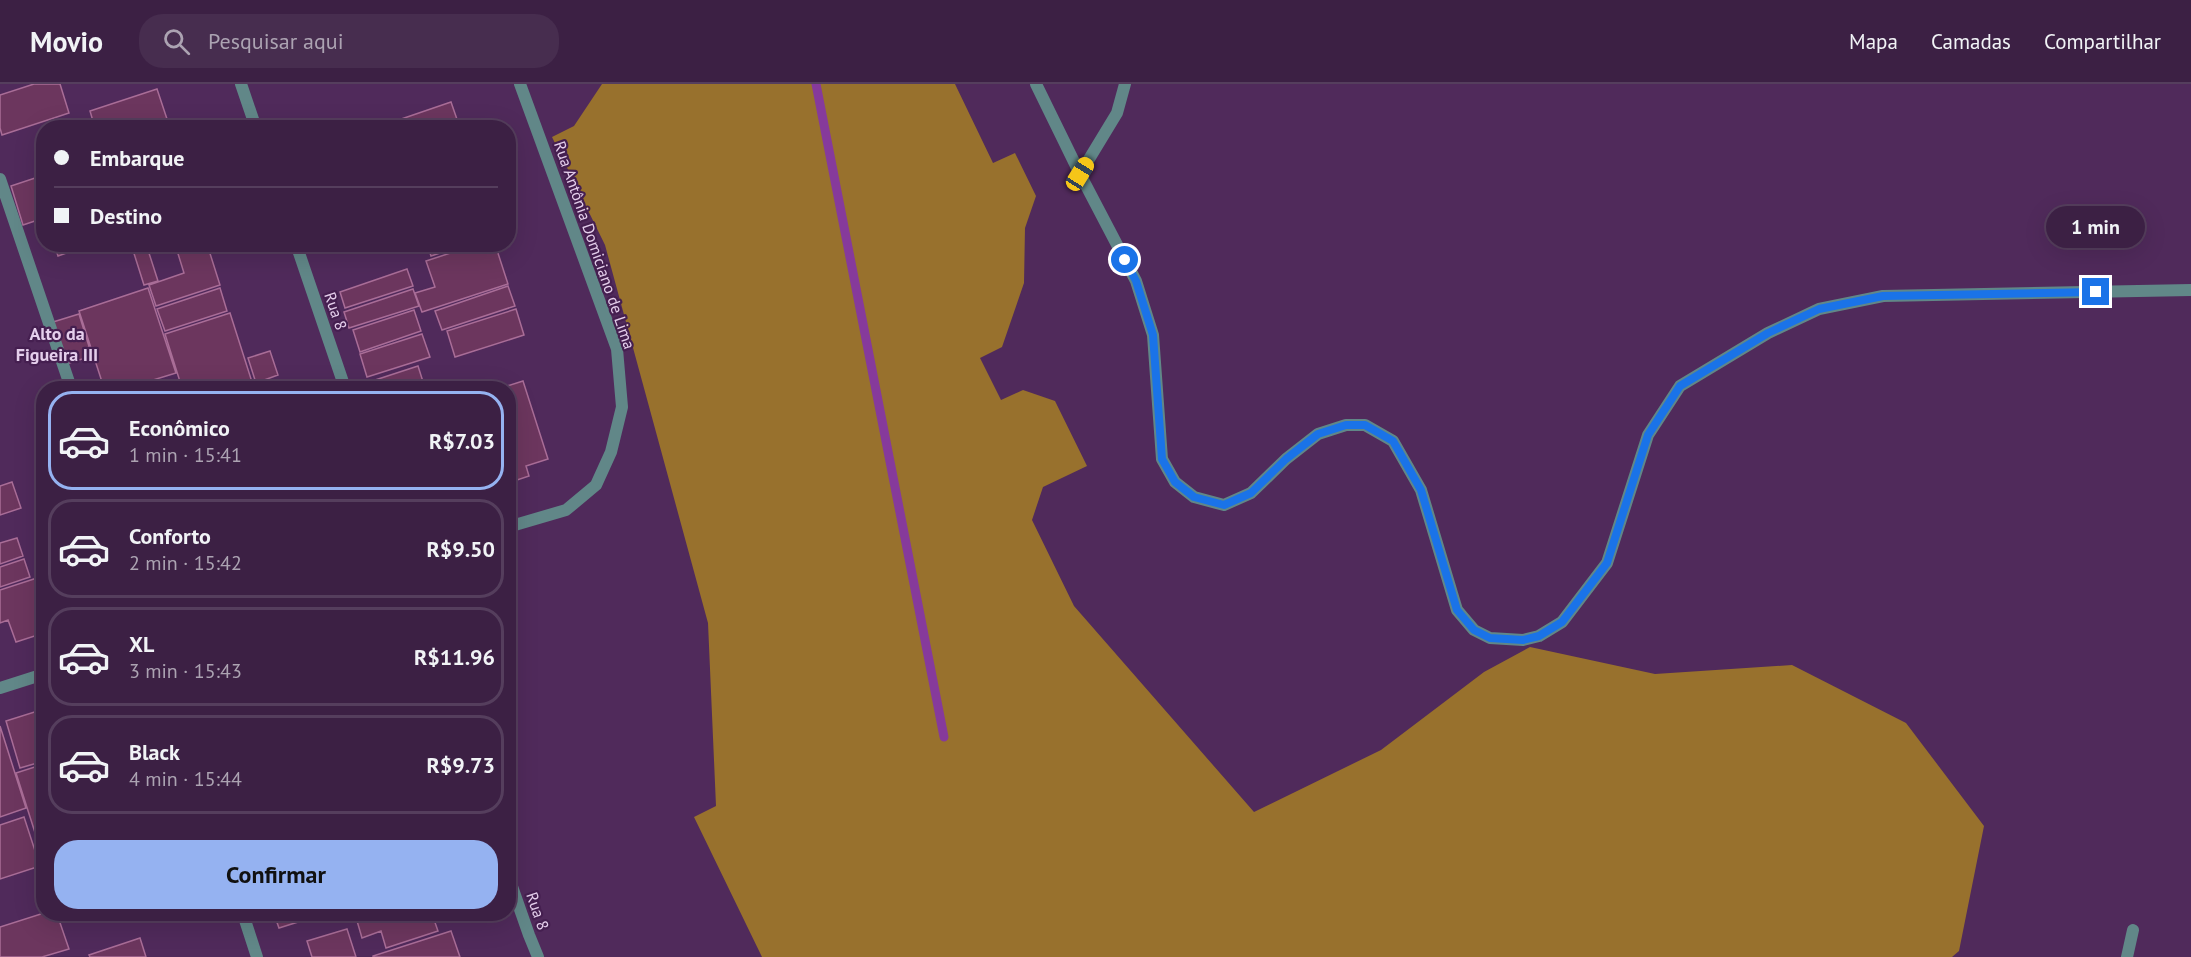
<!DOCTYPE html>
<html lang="pt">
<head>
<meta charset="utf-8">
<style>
  :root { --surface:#3c2044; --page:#472d4f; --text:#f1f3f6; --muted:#aca3b2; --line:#553e5d; --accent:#95b2f1 }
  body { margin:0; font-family:"PT Sans",sans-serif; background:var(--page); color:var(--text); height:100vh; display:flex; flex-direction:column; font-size:22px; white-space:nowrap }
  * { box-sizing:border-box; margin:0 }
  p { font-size:20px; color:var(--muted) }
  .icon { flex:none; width:33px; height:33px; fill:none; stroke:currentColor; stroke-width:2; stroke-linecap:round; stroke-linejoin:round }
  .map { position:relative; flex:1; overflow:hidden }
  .sheet { position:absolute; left:36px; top:297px; width:480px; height:540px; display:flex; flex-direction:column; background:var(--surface); border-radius:24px; box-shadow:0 6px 24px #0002,0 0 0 2px var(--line) }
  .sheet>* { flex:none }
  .hud { position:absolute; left:36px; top:36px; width:480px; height:132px; border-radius:24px; box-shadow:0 6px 24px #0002,0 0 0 2px var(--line); display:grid; align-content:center; height:132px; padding:0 18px; background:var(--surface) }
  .end { position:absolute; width:27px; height:27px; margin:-14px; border:8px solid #1a73e8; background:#fff; box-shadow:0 0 0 3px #fff }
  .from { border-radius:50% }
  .bubble { position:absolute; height:42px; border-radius:21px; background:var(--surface); box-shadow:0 6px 24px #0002,0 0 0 2px var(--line); font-size:20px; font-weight:700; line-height:42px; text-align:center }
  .car { position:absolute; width:18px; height:36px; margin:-18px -9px; border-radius:8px; box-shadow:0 0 4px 2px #0007; background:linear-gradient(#f5c518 24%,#345 0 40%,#f5c518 0 76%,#345 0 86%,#f5c518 0) }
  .hud b { display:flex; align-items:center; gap:21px; height:57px; font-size:22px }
  .hud b+b { border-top:2px solid var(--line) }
  .hud i { width:15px; height:15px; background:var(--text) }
  ul { padding:10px 0 0; list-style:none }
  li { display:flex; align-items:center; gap:18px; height:99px; margin:0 12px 9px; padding:0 6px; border:3px solid var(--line); border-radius:24px }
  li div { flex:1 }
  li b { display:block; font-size:22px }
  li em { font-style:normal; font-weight:700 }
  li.current { border-color:var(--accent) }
  li>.icon { width:54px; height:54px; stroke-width:1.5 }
  .cta { display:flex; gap:12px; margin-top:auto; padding:12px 18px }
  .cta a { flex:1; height:69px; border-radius:24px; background:var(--accent); color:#111; font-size:24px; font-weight:700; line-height:69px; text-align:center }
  header { display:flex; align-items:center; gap:36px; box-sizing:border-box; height:84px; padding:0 30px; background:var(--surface); border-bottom:2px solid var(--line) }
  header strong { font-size:28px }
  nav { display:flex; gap:33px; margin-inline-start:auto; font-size:21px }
  .search { width:420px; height:54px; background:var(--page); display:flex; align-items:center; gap:15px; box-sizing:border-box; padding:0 21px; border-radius:24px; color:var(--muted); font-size:22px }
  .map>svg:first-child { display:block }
  .forest { fill:#98712d }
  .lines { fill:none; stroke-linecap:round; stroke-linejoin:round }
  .stream { stroke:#863a9b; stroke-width:9 }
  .building { fill:#6c365e; stroke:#a96d97; stroke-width:1.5 }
  .lane { stroke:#618788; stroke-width:12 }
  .street { stroke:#618788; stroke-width:12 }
  .route { stroke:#1a73e8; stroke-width:8 }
  .labels { text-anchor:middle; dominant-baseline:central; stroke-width:4.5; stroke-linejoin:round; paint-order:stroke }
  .street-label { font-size:16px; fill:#e5cfec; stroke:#451f50 }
  .neighbourhood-label { font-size:18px; font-weight:bold; fill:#e5cfec; stroke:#451f50 }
</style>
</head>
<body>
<header>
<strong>Movio</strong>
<div class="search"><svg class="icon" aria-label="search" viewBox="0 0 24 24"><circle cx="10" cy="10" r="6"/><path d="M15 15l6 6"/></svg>Pesquisar aqui</div>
<nav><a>Mapa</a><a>Camadas</a><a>Compartilhar</a></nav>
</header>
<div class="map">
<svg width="2191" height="873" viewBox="0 0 2191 873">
  <rect width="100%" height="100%" fill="#502a5b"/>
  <path class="forest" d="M602 0H955L993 79 1015 69 1036 112 1025 144 1024 199 1002 263 980 274 1001 316 1023 306 1055 317 1087 382 1043 403 1032 436 1074 522 1254 728 1381 666 1484 588 1530 563 1655 590 1792 581 1906 639 1984 742 1959 867 1952 873H762L694 733 716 722 708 539 605 161 552 53 574 42Z"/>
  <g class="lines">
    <path class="stream" d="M816 0 944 653"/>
  </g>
  <path class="building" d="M34 0H60L69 29 2 51 0 44V11Z
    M157 5 170 44H95L90 27Z
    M451 18 460 44H375Z
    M44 91V134L23 141 11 102Z
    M54 160H92L58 172Z
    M131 160H154L155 164 148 166 158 197 144 201Z
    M175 160H207L220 201 156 222 149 201 184 189Z
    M427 160H468L431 172Z
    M478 160H495L508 200 422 228 415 209 435 203 426 177Z
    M407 185 413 202 345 224 340 208Z
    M508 202 515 222 442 246 435 227Z
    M148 204 176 289 127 304H104L79 227Z
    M220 204 227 227 165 247 157 225Z
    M413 205 419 222 349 244 344 228Z
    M516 225 524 251 455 273 447 247Z
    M414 226 421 247 360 268 353 246Z
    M230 229 252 298 234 304H182L165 250Z
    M79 230 92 272 66 280 53 238Z
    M422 250 430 273 367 293 360 270Z
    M270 267 278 291 256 299 248 274Z
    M418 282 425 304H368L366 299Z
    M523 297 548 375 526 382 529 392 508 399V304H501Z
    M257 299 259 304H239Z
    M12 398 21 424 0 431V402Z
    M17 454 23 472 0 480V459Z
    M24 475 30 493 0 503V483Z
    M40 493 44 504V549L16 558 8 536 0 539V506Z
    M44 625V677L20 684 6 637Z
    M0 642 26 724 0 733Z
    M44 680V756L38 758 16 689Z
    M24 733 40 782 0 795V741Z
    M44 829 57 830 69 865 42 873H0V843Z
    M274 830H313L314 833 279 844Z
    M355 830H432L438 847 386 864 381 847 362 854Z
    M347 845 356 873H312L307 857Z
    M451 847 460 873H373V872Z
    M140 854 146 873H90L89 871Z"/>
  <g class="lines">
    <path class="lane" d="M1036 0 1080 90 1136 197 1153 251 1162 375 1175 398 1194 413 1224 421 1251 409 1286 375 1318 350 1346 341H1365L1393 357 1421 406 1457 526 1474 546 1490 554 1523 556 1539 552 1562 538 1607 479 1648 351 1680 302 1768 249 1819 225 1883 212 2191 206
      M1080 90 1117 29 1125 0"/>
    <path class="street" d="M241 0 256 44
      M0 95 71 304
      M296 160 345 304
      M508 443 566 426 596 401 611 368 622 323 617 265 520 0
      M0 604 44 590
      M508 791 529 851 538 873
      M243 830 257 873
      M2127 873 2133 846"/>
  </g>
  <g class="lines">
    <path class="route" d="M1125 176 1136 197 1153 251 1162 375 1175 398 1194 413 1224 421 1251 409 1286 375 1318 350 1346 341H1365L1393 357 1421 406 1457 526 1474 546 1490 554 1523 556 1539 552 1562 538 1607 479 1648 351 1680 302 1768 249 1819 225 1883 212 2096 208"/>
  </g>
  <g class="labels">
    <g class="street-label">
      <text transform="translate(595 161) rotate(71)">Rua Antônia Domiciano de Lima</text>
      <text transform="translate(336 227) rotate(71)">Rua 8</text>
      <text transform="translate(538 827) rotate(71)">Rua 8</text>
    </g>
    <g class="neighbourhood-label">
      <text x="57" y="249">Alto da<tspan x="57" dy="21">Figueira III</tspan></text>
    </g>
  </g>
</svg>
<i class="end from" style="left:1125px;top:176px"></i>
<i class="end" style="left:2096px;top:208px"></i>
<div class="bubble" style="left:2046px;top:122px;width:99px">1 min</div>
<i class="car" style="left:1080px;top:90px;rotate:32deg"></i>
<div class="hud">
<b><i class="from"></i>Embarque</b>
<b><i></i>Destino</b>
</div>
<section class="sheet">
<ul>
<li class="current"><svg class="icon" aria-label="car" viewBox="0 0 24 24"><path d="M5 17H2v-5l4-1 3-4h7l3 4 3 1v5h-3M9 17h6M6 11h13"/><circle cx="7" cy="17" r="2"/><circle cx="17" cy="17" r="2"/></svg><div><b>Econômico</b><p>1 min · 15:41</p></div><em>R$7.03</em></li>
<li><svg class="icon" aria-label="car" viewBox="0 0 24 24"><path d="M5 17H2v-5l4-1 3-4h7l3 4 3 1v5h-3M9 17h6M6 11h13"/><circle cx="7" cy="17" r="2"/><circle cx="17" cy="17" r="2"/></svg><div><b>Conforto</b><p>2 min · 15:42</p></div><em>R$9.50</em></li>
<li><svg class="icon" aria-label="car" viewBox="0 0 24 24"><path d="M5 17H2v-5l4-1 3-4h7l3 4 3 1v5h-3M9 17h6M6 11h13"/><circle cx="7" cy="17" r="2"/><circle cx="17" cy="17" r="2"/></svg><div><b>XL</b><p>3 min · 15:43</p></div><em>R$11.96</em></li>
<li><svg class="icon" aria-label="car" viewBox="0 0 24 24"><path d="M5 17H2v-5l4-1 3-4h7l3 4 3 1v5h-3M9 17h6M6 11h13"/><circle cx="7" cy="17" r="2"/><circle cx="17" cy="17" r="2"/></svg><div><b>Black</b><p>4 min · 15:44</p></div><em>R$9.73</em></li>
</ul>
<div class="cta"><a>Confirmar</a></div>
</section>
</div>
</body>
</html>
